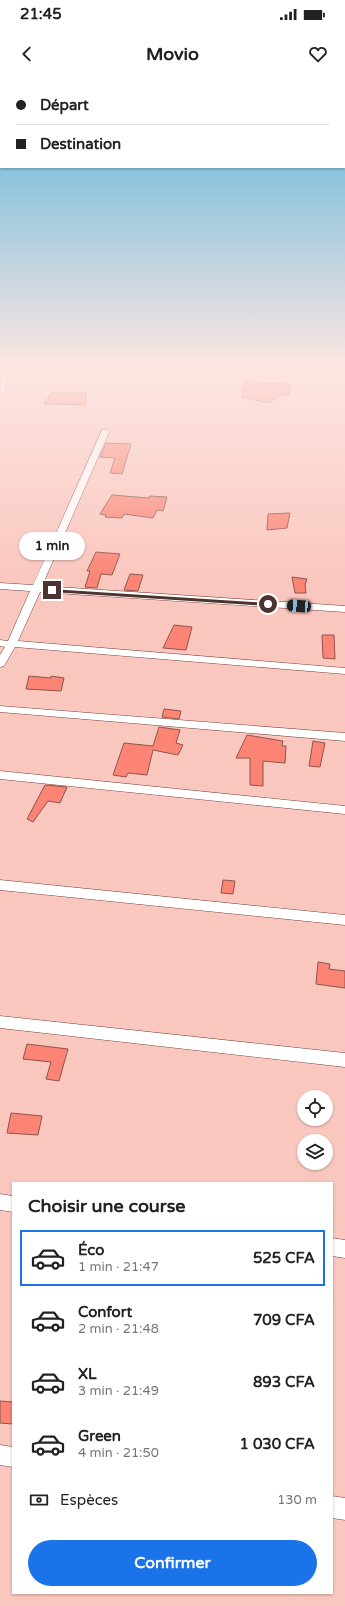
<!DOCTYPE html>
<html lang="fr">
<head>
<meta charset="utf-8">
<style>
  :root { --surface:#fff; --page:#f6f6f6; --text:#222; --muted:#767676; --line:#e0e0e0; --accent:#1a73e8 }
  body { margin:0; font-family:"Varela Round",sans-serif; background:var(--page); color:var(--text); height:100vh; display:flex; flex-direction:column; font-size:15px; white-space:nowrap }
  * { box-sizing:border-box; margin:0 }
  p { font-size:13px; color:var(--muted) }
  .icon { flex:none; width:22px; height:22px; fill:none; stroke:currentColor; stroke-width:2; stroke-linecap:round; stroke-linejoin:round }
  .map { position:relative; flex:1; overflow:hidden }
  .panel { position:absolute; left:12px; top:1102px; width:321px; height:412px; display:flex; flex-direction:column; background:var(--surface); border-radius:0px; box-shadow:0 1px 3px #0004 }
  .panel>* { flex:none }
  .banner { position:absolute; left:0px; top:0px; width:345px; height:88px; box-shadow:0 1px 3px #0004; display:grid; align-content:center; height:88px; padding:0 16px; background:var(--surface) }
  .tools { position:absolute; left:297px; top:1010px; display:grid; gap:8px }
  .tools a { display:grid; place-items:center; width:36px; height:36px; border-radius:50%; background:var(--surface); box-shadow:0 1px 3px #0004; font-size:20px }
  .end { position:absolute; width:18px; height:18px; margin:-9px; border:5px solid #4c332f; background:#fff; box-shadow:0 0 0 2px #fff }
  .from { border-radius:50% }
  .bubble { position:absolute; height:28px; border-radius:14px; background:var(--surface); box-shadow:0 1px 3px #0004; font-size:13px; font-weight:700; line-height:28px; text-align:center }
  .car { position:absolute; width:12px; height:24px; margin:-12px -6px; border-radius:5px; box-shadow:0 0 3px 1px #0007; background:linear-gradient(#222 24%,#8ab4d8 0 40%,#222 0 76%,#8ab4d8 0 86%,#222 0) }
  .banner b { display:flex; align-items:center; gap:14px; height:38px; font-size:15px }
  .banner b+b { border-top:1px solid var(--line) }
  .banner i { width:10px; height:10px; background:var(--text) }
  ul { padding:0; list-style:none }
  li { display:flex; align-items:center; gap:12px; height:56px; margin:0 8px 6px; padding:0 8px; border:2px solid transparent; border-radius:0px }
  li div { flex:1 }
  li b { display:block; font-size:15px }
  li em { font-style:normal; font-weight:700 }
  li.on { border-color:var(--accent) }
  li>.icon { width:36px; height:36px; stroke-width:1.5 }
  h2 { padding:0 16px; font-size:18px; line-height:48px }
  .pay { display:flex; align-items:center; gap:10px; height:44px; padding:0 16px; font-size:15px }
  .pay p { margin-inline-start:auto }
  .action { display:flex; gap:8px; margin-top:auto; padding:8px 16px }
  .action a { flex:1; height:46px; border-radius:24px; background:var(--accent); color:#fff; font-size:16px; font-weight:700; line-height:46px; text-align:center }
  .status { display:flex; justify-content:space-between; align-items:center; height:28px; padding:0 20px; background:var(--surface); direction:ltr }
  .status svg { height:11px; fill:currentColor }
  header { display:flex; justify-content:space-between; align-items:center; height:52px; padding:0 16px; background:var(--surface); font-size:18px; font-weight:700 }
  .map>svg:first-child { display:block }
  .building { fill:#fb8474; stroke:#8c554d }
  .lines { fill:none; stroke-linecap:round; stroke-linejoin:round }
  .street-casing { stroke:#75413a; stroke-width:1 }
  .street { fill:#fff; fill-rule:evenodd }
  .route { fill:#4c332f }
</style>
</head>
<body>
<div class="status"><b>21:45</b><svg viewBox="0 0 49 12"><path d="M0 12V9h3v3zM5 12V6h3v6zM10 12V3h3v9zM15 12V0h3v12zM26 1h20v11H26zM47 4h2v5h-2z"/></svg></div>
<header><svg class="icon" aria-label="back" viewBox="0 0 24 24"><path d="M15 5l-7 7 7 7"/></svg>Movio<svg class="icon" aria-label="heart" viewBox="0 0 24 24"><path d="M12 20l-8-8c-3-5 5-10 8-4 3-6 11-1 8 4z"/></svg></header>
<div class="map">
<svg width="345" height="1526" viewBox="0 0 345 1526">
  <rect width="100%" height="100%" fill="#fac7bf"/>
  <path class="building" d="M244 302 290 304 289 315H280L269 323 242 317Z
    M51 313H86V325L44 324Z
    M106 363 131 364 122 394 110 393 115 378 100 377Z
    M112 415 149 418 150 416 167 417 163 431 157 430 153 438 124 434 122 438 105 437 106 435 100 434Z
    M290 433 287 448 267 450 268 434Z
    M96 472 120 474 112 495 101 494 97 508 85 507 90 491H87Z
    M130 494 143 495 138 511 124 510Z
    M292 497 307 499 305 505 306 513H295Z
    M174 545 192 547 186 570 163 568Z
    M322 555H334L335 579 323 578Z
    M29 596 51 598V596L64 598 61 611 26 609Z
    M164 629 181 631 179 639 162 637Z
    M159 647 180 650 176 663 183 665 178 675 153 670 147 695 128 693 126 697 113 695 124 663 153 666Z
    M247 655 283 661 282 666H286L285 683 263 681V706L250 705V678H236Z
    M313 661 325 663 320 687 309 686Z
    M45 705 67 707 60 723 48 721 33 742 27 739Z
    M223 800 235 801 233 814 221 813Z
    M318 882 330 884 329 889 345 891V908L316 904Z
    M27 964 68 969 59 1001 46 999 51 982 23 979Z
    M11 1033 42 1036 38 1055 7 1053Z
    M0 1321 13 1322V1344L0 1343Z"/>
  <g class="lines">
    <g class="street-casing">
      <path id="street" d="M0 293 8 299 4 313 0 315 1 300Z
        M102 350H108L109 352 42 506 345 526V532L40 512 18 561 345 588V594L15 567 4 586 0 587V575L5 567 0 566V560L8 561 30 511 0 509V503L33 505Z
        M0 626 345 653V661L0 632Z
        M0 691 345 726V734L0 699Z
        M0 800 345 835V845L0 810Z
        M0 936 345 973V987L0 948Z
        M0 1114 13 1116V1132L0 1130Z
        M332 1158 345 1160V1178L332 1176Z
        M0 1365 13 1367V1387L0 1385Z
        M332 1416 345 1418V1440L332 1438Z"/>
    </g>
    <use href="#street" class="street"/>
  </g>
  <linearGradient id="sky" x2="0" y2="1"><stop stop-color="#57b5dc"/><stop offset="0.57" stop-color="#fde6e2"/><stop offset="1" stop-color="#fde6e2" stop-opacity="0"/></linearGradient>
  <rect width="345" height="502" fill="url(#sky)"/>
  <path class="route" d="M50 509 268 523 270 524 268 526 52 512Z"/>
</svg>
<div class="tools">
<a><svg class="icon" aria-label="locate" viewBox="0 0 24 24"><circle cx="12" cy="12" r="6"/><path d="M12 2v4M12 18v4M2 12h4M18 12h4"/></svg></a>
<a><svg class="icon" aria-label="layers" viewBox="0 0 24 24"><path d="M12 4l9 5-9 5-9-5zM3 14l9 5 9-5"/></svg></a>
</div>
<i class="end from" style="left:268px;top:524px"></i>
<i class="end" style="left:52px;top:510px"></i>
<div class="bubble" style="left:19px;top:452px;width:66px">1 min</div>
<i class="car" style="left:299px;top:526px;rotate:274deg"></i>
<div class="banner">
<b><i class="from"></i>Départ</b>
<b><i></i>Destination</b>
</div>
<section class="panel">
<h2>Choisir une course</h2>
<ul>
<li class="on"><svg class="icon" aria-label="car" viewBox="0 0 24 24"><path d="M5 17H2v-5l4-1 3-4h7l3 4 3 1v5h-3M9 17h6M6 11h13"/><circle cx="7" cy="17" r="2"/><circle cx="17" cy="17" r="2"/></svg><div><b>Éco</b><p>1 min · 21:47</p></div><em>525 CFA</em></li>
<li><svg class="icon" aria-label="car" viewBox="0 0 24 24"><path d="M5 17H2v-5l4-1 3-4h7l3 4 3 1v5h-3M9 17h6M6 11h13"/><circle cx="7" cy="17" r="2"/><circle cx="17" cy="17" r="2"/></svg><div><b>Confort</b><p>2 min · 21:48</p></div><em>709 CFA</em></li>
<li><svg class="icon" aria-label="car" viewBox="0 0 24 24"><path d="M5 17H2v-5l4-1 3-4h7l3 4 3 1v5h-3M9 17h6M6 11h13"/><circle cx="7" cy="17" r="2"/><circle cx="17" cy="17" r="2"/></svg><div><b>XL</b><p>3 min · 21:49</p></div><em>893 CFA</em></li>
<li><svg class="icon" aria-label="car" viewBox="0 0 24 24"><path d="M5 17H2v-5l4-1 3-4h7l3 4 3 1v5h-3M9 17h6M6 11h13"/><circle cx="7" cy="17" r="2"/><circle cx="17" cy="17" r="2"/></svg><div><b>Green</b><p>4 min · 21:50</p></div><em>1 030 CFA</em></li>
</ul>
<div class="pay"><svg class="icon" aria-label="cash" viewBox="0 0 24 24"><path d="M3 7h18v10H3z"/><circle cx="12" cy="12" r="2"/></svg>Espèces<p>130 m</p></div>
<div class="action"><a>Confirmer</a></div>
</section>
</div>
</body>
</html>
